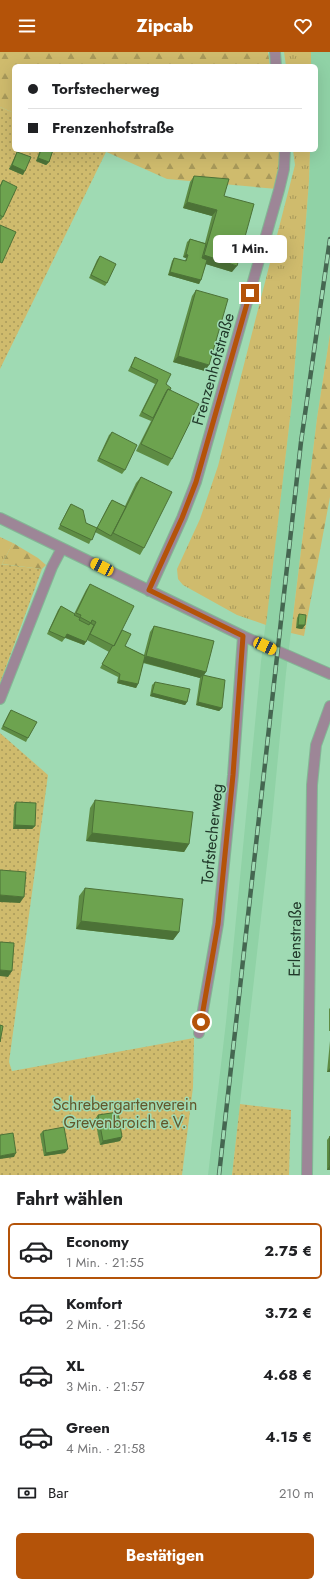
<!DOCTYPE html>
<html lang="de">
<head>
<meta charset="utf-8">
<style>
  :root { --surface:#fff; --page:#f2f2f2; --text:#202124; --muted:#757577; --line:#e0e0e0; --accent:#b45309 }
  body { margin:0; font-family:Jost,sans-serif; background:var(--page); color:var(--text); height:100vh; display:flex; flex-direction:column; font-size:15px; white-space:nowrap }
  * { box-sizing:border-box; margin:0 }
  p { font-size:13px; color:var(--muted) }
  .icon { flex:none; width:22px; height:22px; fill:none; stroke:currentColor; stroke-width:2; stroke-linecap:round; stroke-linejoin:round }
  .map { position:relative; height:1123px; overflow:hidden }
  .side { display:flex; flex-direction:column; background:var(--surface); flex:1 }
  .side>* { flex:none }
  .hud { position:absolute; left:12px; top:12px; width:306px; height:88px; border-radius:6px; box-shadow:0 4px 16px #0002; display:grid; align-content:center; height:88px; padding:0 16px; background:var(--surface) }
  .end { position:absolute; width:18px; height:18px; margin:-9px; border:5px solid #b45309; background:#fff; box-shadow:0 0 0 2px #fff }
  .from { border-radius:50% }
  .bubble { position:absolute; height:28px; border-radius:6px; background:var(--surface); box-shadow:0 4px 16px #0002; font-size:13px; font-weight:700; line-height:28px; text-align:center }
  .car { position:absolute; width:12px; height:24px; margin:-12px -6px; border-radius:5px; box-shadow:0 0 3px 1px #0007; background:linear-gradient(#f5c518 24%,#345 0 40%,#f5c518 0 76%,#345 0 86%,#f5c518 0) }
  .hud b { display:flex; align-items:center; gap:14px; height:38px; font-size:15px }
  .hud b+b { border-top:1px solid var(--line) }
  .hud i { width:10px; height:10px; background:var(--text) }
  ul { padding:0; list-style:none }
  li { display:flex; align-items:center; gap:12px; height:56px; margin:0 8px 6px; padding:0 8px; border:2px solid transparent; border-radius:6px }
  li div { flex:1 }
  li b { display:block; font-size:15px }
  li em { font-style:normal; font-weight:700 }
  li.active { border-color:var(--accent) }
  li>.icon { width:36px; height:36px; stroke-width:1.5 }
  h2 { padding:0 16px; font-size:18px; line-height:48px }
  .pay { display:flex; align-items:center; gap:10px; height:44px; padding:0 16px; font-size:15px }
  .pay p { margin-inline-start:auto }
  .primary-button { display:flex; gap:8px; margin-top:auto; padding:8px 16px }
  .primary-button a { flex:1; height:46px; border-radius:6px; background:var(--accent); color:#fff; font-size:16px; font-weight:700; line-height:46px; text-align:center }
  header { display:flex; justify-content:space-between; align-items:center; height:52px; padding:0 16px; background:var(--accent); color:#fff; font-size:18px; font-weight:700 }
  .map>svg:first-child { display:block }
  .built { fill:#90d2a6 }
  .grass { fill:url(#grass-tufts) }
  .forest { fill:url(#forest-firs) }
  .garden { fill:url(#garden-dots) }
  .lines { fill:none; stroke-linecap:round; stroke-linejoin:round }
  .minor-casing { stroke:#83b795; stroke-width:12 }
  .minor { stroke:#9d8697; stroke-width:10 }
  .rail-casing { stroke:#456751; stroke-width:4.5 }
  .rail { stroke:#9fdab3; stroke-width:3; stroke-dasharray:9; stroke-linecap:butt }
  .wall { fill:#5e8c44 }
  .shaded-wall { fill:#4c7237 }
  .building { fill:#6da34f; stroke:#4c7237 }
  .route { stroke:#b45309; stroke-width:5 }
  .labels { text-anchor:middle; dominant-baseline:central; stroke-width:3; stroke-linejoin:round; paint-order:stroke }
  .street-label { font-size:16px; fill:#21392a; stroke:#9fdab3 }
  .park-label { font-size:16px; fill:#62572b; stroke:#9fdab3 }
</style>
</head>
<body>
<header><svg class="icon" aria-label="menu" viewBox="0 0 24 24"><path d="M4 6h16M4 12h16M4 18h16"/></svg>Zipcab<svg class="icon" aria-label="heart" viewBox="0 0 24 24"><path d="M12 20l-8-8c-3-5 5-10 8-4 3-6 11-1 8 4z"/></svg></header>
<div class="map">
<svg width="330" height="1123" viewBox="0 0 330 1123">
  <defs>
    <pattern id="grass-tufts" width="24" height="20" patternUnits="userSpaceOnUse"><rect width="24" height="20" fill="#cfbb6d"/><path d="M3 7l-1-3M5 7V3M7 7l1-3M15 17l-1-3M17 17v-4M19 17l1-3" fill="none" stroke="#a8995a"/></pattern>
    <pattern id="forest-firs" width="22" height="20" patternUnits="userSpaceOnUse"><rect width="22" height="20" fill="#cfbb6d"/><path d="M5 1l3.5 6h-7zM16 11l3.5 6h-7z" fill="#a8995a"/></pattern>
    <pattern id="garden-dots" width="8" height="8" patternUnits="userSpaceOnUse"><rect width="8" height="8" fill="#cfbb6d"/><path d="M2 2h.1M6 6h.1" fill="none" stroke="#a8995a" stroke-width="1.8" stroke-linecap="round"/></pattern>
  </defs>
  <rect width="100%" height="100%" fill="#9fdab3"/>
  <path class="built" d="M311 0H330V282L317 366 286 621 272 768 232 1123H208L226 970 261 610 292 349 309 129 310 98H316V14H311Z"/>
  <path class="grass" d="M284 0H311V14H286Z
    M293 98H310L309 129 292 349 266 573 237 563 183 533 178 527 177 517 200 467 218 414 295 113Z
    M0 485 13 491 2 512H0Z"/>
  <path class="forest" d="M0 0H268L270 14H14V61L0 55Z
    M102 98H281L282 106 277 137 167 127Z
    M330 282V445L304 584 291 581 317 366Z
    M13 491 38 506 46 513 42 517 2 512Z"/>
  <path class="garden" d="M0 55 14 61V98H102L106 100 0 317Z
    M0 512 42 517 0 631Z
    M0 681 48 723 9 1010 12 1019 194 986 193 1035 182 1123H0Z
    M240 1052 291 1058 289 1123H232Z"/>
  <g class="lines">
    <g class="minor-casing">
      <path id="minor" d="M275 0 276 14
        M0 466 243 584 330 622
        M149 539 182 466 196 430 279 138 284 117 285 98
        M0 647 52 515 62 496
        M199 981 218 872 233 723 243 584
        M307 1123 312 733 316 693 330 654"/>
    </g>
    <use href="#minor" class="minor"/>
    <g class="rail-casing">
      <path id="rail" d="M219 1123 301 390 330 187"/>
    </g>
    <use href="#rail" class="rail"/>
  </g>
  <path class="wall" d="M40 98H53L49 110 46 113 36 109Z
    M17 100 23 123 9 117 15 104Z
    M194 124 224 144 232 220 206 212 199 232 168 223 172 209 174 206 185 209 186 206 183 205 187 190 190 187 205 191 212 164 183 156 190 130Z
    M3 128V165L1 168H0V133Z
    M100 204 107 231 105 234 89 226 97 208Z
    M196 238 205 319 173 310 192 244Z
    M135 305 166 332 170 338 172 407 168 414 136 399 151 369 139 364 155 332 128 319Z
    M112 380 125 418 122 422 97 409 109 383Z
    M141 425 144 496 140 503 95 480 89 492 58 477 69 455 71 452 86 471 97 476 109 452 112 448 125 454 136 431Z
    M90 532 122 578 125 594 144 603 150 580 154 574 206 620 204 623 222 656 219 659 196 653 200 626 143 611 138 632 136 636 117 631 118 625 100 616 109 600 87 588 84 593 65 586 62 590 47 582 58 558 61 554 74 562 86 538Z
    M299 562 305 573 302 577 296 576 297 566Z
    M155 630 187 650 185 653 150 644 152 633Z
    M11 658 28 686 26 690 1 677 9 661Z
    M95 748 189 792 184 800 86 789 90 756Z
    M16 750 35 774 32 777H13L14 753Z
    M85 836 179 880 173 888 76 877 79 844Z
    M330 956V979H329V957Z
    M330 989V1020H327Z
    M98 1063 122 1085 120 1089 100 1093 95 1067Z
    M43 1079 65 1101 44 1104 40 1082Z
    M330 1084V1118H327V1088Z"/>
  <path class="shaded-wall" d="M38 106 49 110 46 113 36 109Z
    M12 113 25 119 23 123 9 117Z
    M187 150 217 158 212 164 183 156Z
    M186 202 188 203 186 206 183 205Z
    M204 203 237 214 232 220 199 210Z
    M170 220 201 228 199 232 168 223Z
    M178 304 209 313 205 319 173 310Z
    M298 573H305L302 577 296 576Z
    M67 582 86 590 84 593 64 585Z
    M146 604 206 620 202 626 203 623 200 626 142 610Z
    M119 628 138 632 136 636 117 631Z
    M152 641 187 650 185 653 150 644Z
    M198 650 222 656 219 659 196 653Z
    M15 773 35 774 32 777H13Z
    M92 781 189 792 184 800 86 789Z
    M0 843 24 845 20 851 0 850Z
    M81 869 179 880 173 888 76 877Z
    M0 918 12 919 8 925 0 924Z
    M330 1016V1020H327Z
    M122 1085 120 1089 100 1093 103 1089Z
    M68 1097 65 1101 44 1104 46 1101Z
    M16 1101 14 1105 0 1107V1104Z
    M329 1114H330V1118H327Z"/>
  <path class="building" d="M41 98H53L49 110 38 106Z
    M17 100 31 105 25 119 12 113Z
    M194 124 229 127 224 144 254 152 237 214 204 203 217 158 187 150Z
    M3 128 17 135 3 165 0 163V135Z
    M0 173 16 180 2 211 0 210Z
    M190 187 206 192 202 206 207 208 201 228 170 220 174 206 186 209 188 203 186 202Z
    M100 204 116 212 107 231 91 223Z
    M196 238 228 247 209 313 178 304Z
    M135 305 171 322 166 332 171 336 170 338 168 337 166 340 153 366 142 360 158 328 131 315Z
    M168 337 199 352 172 407 141 392Z
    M112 380 137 393 125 418 99 406Z
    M141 425 172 440 144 496 113 481Z
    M112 448 126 455 111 484 97 476Z
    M71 452 83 458 86 471 97 476 92 488 60 473Z
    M90 532 134 554 114 594 90 582 96 570 92 568 91 571 80 565 81 563 76 561Z
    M61 554 75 562 74 563 80 566 79 568 89 573 90 571 94 573 86 590 67 582 65 586 49 579Z
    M299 562 306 563 305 573H298Z
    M154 574 214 589 206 620 146 604Z
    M122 578 131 582 125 594 145 604 138 632 119 628 120 622 102 612 113 593 114 594Z
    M203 623 225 628 222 656 198 650Z
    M155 630 190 637 187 650 152 641Z
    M11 658 37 670 28 686 3 674Z
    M95 748 193 760 189 792 92 781Z
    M16 750 36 751 35 774 15 773Z
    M0 818 26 820 24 845 0 843Z
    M85 836 183 847 179 880 81 869Z
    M0 890 14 891 12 919 0 918Z
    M0 973 3 974 0 990Z
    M118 1060 122 1085 103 1089 98 1063Z
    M64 1075 68 1097 46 1101 43 1079Z
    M13 1081 16 1101 0 1104V1083Z
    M330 1084V1114H329Z"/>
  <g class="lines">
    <path class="route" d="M201 970 218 872 233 723 243 584 149 538 182 466 196 430 250 241"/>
  </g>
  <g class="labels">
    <g class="street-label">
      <text transform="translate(213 317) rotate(-74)">Frenzenhofstraße</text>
      <text transform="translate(212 782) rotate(-84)">Torfstecherweg</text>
      <text transform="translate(295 887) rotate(-89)">Erlenstraße</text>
    </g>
    <g class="park-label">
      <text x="125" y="1052">Schrebergartenverein<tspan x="125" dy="18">Grevenbroich e.V.</tspan></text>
    </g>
  </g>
</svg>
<i class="end from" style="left:201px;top:970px"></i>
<i class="end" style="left:250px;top:241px"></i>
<div class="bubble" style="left:213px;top:183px;width:74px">1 Min.</div>
<i class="car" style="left:102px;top:515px;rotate:296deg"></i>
<i class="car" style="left:265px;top:594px;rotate:115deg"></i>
<div class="hud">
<b><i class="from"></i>Torfstecherweg</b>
<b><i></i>Frenzenhofstraße</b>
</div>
</div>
<section class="side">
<h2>Fahrt wählen</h2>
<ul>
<li class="active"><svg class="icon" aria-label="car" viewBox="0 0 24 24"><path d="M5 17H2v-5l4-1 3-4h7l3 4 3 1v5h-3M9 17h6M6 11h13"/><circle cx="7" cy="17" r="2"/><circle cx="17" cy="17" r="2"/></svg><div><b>Economy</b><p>1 Min. · 21:55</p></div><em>2.75 €</em></li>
<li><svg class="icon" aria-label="car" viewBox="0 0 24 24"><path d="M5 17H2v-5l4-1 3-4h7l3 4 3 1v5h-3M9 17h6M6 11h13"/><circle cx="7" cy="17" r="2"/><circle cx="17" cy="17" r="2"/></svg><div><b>Komfort</b><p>2 Min. · 21:56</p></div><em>3.72 €</em></li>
<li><svg class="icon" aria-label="car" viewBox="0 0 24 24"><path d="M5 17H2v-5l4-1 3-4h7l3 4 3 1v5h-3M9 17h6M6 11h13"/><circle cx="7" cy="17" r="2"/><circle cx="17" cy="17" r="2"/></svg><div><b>XL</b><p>3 Min. · 21:57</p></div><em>4.68 €</em></li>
<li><svg class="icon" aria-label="car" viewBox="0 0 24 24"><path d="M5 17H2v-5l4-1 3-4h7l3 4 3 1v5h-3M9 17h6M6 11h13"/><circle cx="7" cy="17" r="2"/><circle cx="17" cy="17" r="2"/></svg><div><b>Green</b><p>4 Min. · 21:58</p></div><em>4.15 €</em></li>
</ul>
<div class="pay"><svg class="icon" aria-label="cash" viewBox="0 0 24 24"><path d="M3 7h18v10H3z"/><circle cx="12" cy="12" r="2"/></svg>Bar<p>210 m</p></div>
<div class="primary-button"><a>Bestätigen</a></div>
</section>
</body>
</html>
